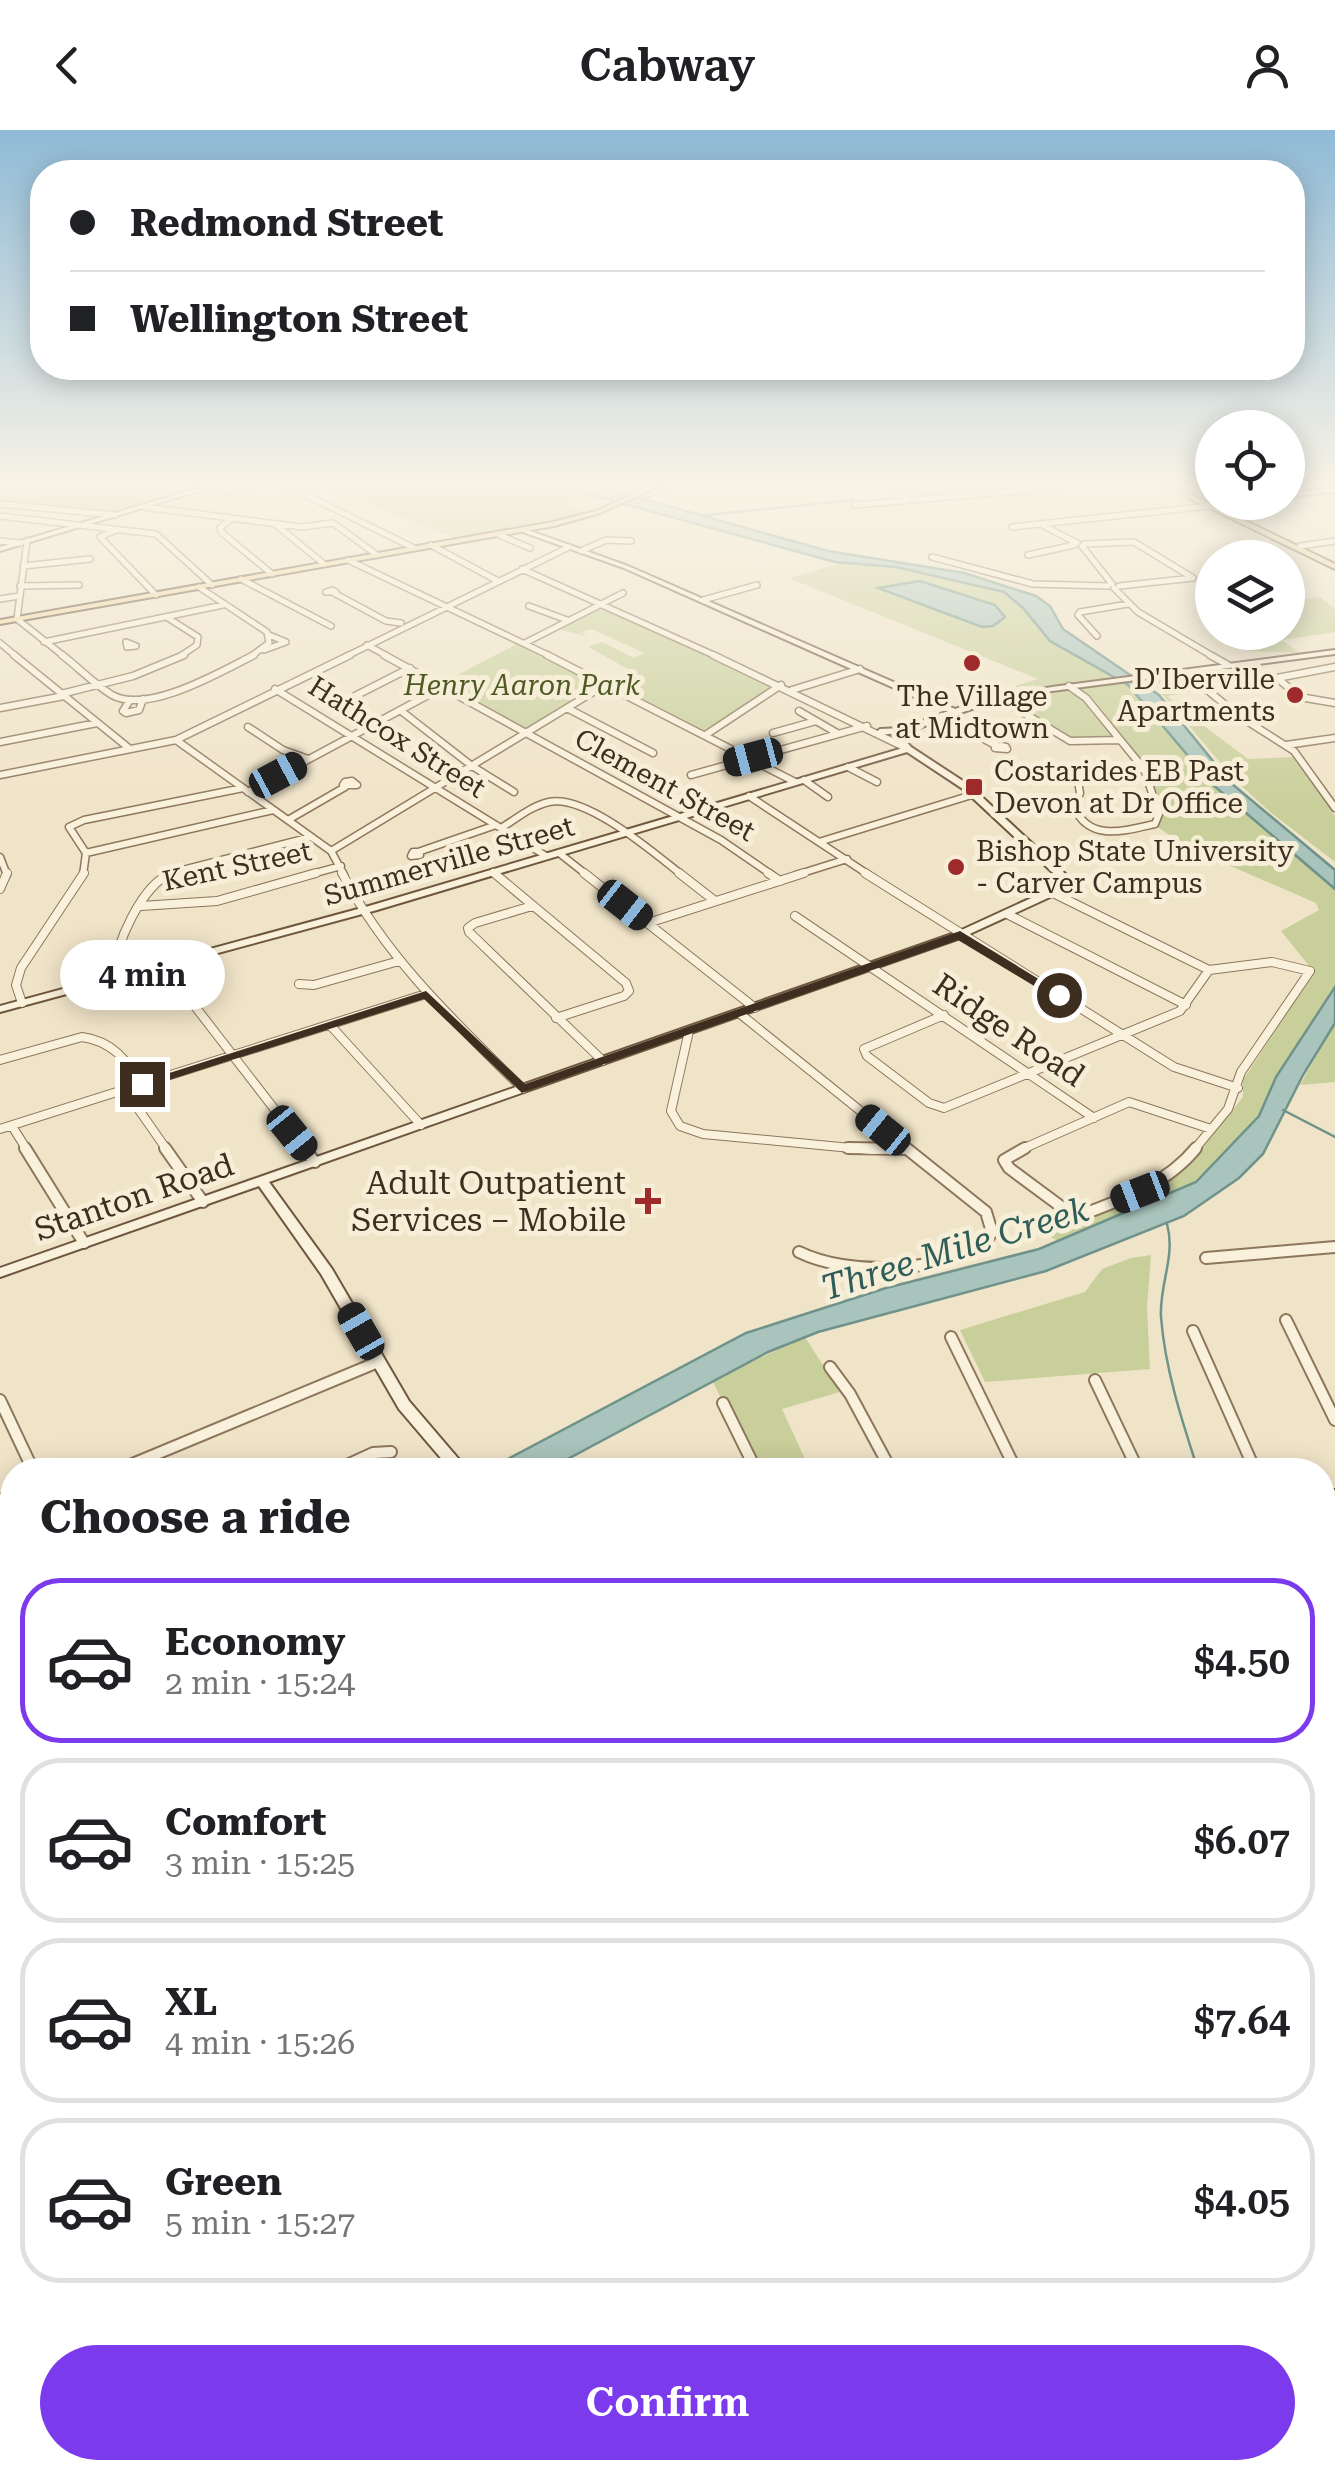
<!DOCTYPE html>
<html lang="en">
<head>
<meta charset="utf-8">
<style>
  :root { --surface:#fff; --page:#f6f6f6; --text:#202124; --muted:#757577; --line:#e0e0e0; --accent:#7c3aed }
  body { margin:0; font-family:"Roboto Serif",serif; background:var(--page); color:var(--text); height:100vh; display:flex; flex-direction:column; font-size:38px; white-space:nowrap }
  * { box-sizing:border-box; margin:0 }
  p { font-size:32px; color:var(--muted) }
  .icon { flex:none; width:55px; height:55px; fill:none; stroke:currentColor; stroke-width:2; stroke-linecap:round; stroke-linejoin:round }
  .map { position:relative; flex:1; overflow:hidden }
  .details { position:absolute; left:0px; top:1328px; width:1335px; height:1022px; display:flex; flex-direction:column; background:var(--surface); border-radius:40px 40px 0 0; box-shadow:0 5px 25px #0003 }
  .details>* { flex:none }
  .guide { position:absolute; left:30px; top:30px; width:1275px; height:220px; border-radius:40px; box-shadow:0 5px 25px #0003; display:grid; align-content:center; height:220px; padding:0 40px; background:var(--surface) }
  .fabs { position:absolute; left:1195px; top:280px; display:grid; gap:20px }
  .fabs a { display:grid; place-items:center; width:110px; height:110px; border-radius:50%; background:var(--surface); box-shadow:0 5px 25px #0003; font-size:50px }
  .end { position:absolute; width:45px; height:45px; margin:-22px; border:12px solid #3d2e20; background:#fff; box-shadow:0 0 0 5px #fff }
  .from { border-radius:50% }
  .bubble { position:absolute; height:70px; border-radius:35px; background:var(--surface); box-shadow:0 5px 25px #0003; font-size:32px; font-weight:600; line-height:70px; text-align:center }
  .car { position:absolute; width:30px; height:60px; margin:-30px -15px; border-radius:12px; box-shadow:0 0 8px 2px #0007; background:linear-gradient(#222 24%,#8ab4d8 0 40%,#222 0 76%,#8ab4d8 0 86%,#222 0) }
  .guide b { display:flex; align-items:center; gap:35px; height:95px; font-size:38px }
  .guide b+b { border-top:2px solid var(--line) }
  .guide i { width:25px; height:25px; background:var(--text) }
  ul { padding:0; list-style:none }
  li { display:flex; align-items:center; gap:30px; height:165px; margin:0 20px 15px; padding:0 20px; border:5px solid var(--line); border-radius:40px }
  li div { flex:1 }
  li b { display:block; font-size:38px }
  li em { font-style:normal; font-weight:600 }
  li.active { border-color:var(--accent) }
  li>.icon { width:90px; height:90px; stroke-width:1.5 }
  h2 { padding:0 40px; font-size:45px; line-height:120px }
  .primary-button { display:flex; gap:20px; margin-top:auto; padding:20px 40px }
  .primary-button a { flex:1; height:115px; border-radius:60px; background:var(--accent); color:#fff; font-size:40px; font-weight:600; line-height:115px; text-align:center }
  header { display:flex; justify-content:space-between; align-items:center; height:130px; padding:0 40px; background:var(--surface); font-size:45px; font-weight:600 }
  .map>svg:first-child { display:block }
  .green { fill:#c9cf9b }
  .cemetery { fill:#bfc49a }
  .water { fill:#a9c4bc; stroke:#6f938a; stroke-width:2.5 }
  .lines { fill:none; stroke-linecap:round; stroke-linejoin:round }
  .stream-far1 { stroke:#6f938a; stroke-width:2.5 }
  .stream { stroke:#6f938a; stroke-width:4 }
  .street-far5-casing { stroke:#8d765c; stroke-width:8 }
  .street-far4-casing { stroke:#8d765c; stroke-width:9 }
  .street-far3-casing { stroke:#8d765c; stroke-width:10 }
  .street-far2-casing { stroke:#8d765c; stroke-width:14 }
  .street-far1-casing { stroke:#8d765c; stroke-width:16 }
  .street-casing { stroke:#8d765c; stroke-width:20 }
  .secondary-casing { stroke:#6f573f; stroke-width:4 }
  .primary-casing { stroke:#5b4430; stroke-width:4 }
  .street-far5 { stroke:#faf1dc; stroke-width:5 }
  .street-far4 { stroke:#faf1dc; stroke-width:6 }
  .street-far3 { stroke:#faf1dc; stroke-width:8 }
  .street-far2 { stroke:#faf1dc; stroke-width:10 }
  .street-far1 { stroke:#faf1dc; stroke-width:12 }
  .street { stroke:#faf1dc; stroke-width:16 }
  .secondary { fill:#faf1dc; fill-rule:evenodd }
  .primary { fill:#f3d9a0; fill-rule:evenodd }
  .route { fill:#3d2e20 }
  .poi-dot { fill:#9e2a2b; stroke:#f7eed8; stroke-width:4 }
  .labels { text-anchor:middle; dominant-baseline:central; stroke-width:10; stroke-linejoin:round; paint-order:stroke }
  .far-poi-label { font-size:28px; fill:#3d2e20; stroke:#f7eed8; text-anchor:start }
  .far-park-label { font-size:28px; font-style:italic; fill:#4d5a26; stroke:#f7eed8 }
  .far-street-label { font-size:28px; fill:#3d2e20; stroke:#f7eed8 }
  .street-label { font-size:32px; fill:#3d2e20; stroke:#f7eed8 }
  .poi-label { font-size:32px; fill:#3d2e20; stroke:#f7eed8; text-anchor:end }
  .water-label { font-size:35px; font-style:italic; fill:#2f5d5a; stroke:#f7eed8 }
</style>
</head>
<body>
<header><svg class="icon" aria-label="back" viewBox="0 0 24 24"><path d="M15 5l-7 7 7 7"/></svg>Cabway<svg class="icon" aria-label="person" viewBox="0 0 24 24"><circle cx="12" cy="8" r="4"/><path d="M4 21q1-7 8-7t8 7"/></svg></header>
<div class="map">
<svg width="1335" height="2348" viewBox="0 0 1335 2348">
  <rect width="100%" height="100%" fill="#f0e4c8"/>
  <path class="green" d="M334 352H434C453 358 464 353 483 352 511 351 551 357 577 369L568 378 590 380 555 392 457 409 325 357Z
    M845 432 896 437 1004 462 1119 549 1112 552 1128 555 1212 654 1335 759V857L1276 947 1259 986 1196 1052 1059 1111 1024 1095 1058 1079 1083 1089 1144 1065 1188 1036 1243 967V950L1314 842 1281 801 1319 780 1316 773 1189 718 1156 696 1162 685 1151 646 1122 609 1076 611 1006 570 1084 556 1028 563 1015 556 1038 549 789 448Z
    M1320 467 1335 479V502L1282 510 1300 523 1248 521 1249 512 1238 507 1249 506 1246 503 1288 502V471Z
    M598 475 776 555 706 601 612 553 637 544 588 517 602 512 634 528 644 523 592 499 582 502 587 506 555 499Z
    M520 512 605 553 527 601 441 554Z
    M1182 543 1202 560 1167 566 1187 582 1225 578 1236 587 1199 592 1248 629 1294 627 1335 686V732L1270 682 1234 649 1151 551 1152 547Z
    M1335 893V952L1300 955Z
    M1151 1125 1147 1178 1150 1239 985 1252 960 1200 1085 1162 1102 1139 1131 1128Z
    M805 1207 840 1262 782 1279 810 1340H756L712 1250Z
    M12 1849V2338H122V2348H0V1867Z
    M597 2338H1002L1006 2348H599Z"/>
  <path class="cemetery" d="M0 352H220L114 384 0 373Z"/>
  <path class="water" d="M544 352H583L828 421 964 443 1036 466 1050 476 1063 499 1159 565 1231 653 1335 740V759L1212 654 1128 555 1050 511 1023 478 1004 462 896 437 835 432Z
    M920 451 995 475 1005 487 993 496 982 497 878 458Z
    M1335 857V893L1303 945 1263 1024 1239 1048 1184 1086 1046 1141 818 1202 768 1222 547 1340H487L746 1203 886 1158 1039 1119 1196 1052 1259 986 1276 947Z"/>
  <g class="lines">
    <path class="stream-far1" d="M643 370 683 352
      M700 386 852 370
      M1283 980 1335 1007
      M1167 1094C1176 1126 1159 1155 1161 1187 1165 1239 1182 1291 1198 1340"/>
    <path class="stream" d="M1322 1563 1335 1572
      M0 1590 12 1585"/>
    <g class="street-far5-casing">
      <path id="street-far5" d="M280 352 414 418
        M842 352H859
        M896 352 907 370
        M224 362 256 352
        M0 374 115 385
        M855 375 1031 360 1077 352
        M144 377 302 397 333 393 377 425
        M0 386 156 404 212 455
        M231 389 220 398 221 402 272 444
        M275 394 324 434
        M1044 396 1077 413
        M1012 397 1210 376
        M116 400 100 407 156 465
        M497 404 530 418
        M0 411 21 413
        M27 411 17 489 65 527
        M1084 414 1134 412 1193 448
        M431 415 498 451
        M1082 416 1112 454
        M1300 416 1335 411
        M581 421 606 410 631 411
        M1028 425 1074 415
        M932 427 1033 454 1108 456
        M348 430 552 527
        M23 436 90 429
        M522 439 718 527
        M241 449 331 496
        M20 456 79 455
        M1119 456 1193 448
        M199 457 267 502 269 513 250 527
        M1114 458 1138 482 1214 527
        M332 460 336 462H326Z
        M334 463 386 491 401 493
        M0 469 19 466
        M703 470 757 455
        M529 476 567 490
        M168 488 198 507 197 515 179 527
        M1097 506 1078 485 1080 482 1128 474
        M44 512 223 475
        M126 512 136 516 127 517Z
        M0 513 17 527
        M525 513 623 463
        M367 515 389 527
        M264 520 286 512 269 505
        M345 527 569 417"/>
    </g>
    <g class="street-far4-casing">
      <path id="street-far4" d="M14 525 130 619
        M62 525C78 537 94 554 112 565 148 585 222 541 254 525
        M384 525 721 710 772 745
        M547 525 795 652
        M713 525 908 619
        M1210 525 1228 535
        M1335 537 1277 548 1300 567 1335 573
        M1189 545 1239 586 1294 621 1335 678
        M1069 556 1086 568 1144 639
        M275 559 546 726
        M792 560 860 539
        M61 564 133 546 184 525
        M999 568 1070 611 1120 610
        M130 570 123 581 126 583 139 580 143 569
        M0 578 64 566
        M567 578 653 623
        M400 580 472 636 514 662
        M799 581 837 603
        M942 586 997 616
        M375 593 352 581 355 566 410 538
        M248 597 283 620 308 629
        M773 603 816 591
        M707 604 781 555
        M176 610 331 721 344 745
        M0 612 97 593
        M1286 615 1335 608
        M1001 616 1006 617 1007 619 995 618Z
        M848 637 877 652
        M1144 639 1159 684 1155 694C1124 701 1089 712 1074 677L1080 663 1077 645 1087 641Z
        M0 645 176 610 350 525
        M691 645 867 596
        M804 650 828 667
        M352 651 357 655H343L345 652Z
        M248 662 443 557
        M749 666 869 745
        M288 690 345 657
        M501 698C516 689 531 676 549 672 586 664 654 723 682 745
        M819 712 975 664
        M331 721 608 553
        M413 722H419L420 725 411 726Z
        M418 722 496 695
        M86 723 273 680
        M559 723 587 745
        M0 727 7 745
        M493 742 497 745
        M83 745 86 723 69 697 84 690 243 658
        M163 745 311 707
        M308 745 341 736
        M796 745 847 729"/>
    </g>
    <g class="street-far3-casing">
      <path id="street-far3" d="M342 743C387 829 455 892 523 959
        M494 743 626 853 629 861 624 866 556 888
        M584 743 755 878
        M679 743 715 771
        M768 743 780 751
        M865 743 1174 937 1238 958
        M0 759 7 743
        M1053 763 1209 840 1272 832 1310 841 1241 942 1228 979 1194 1020
        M141 776 217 771 316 743
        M532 776 475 793 468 798 469 802 603 931
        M1007 784 1186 875
        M795 786 1094 988
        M648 793 804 743
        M163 835 306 1020
        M113 848C113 818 143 751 173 743
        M299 854 314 855 399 831
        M22 873 16 855 21 838 84 743
        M739 883 909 1020
        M944 885 864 919 867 926 929 973 944 978 1180 881 1209 840
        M330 895 421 995
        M689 901 671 981 680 996 703 1004 872 1020 907 1019
        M0 930 82 907C112 911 127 930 142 955
        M125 960 167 1020
        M12 996 27 1020
        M0 999 426 864
        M1020 1020 1129 972 1211 999"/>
    </g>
    <g class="street-far2-casing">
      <path id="street-far2" d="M25 1018 84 1113
        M165 1018 203 1072
        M304 1018 315 1032
        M848 1018 907 1019
        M1025 1018 1004 1030 1009 1038 1071 1084 1081 1085C1123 1069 1167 1054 1196 1018
        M799 1122C848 1146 936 1143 984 1114L992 1102 986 1082 906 1018
        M1206 1128 1335 1117
        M1286 1190 1335 1290
        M1193 1201 1255 1340
        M951 1207 1016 1340
        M830 1237 850 1264 891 1340
        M1095 1250 1138 1340
        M0 1270 33 1340
        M723 1273 756 1340
        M118 1340 378 1232
        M336 1340 373 1323 391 1322
        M711 1340 754 1335"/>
    </g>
    <g class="street-far1-casing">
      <path id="street-far1" d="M0 1371 12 1366
        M1322 1483 1335 1509
        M0 1486 12 1481
        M1322 1666 1335 1663"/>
    </g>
    <g class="street-casing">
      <path id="street" d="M1322 1815 1335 1811
        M1322 2099 1335 2122
        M146 2338V2348
        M1141 2338 1145 2348
        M307 2348 323 2338
        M372 2348 373 2338"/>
    </g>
    <g class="secondary-casing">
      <path id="secondary" d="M219 352H229L0 421V417Z
        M1335 358V362L1288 367V363Z
        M1217 372H1231L1210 378 1207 376Z
        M522 398 628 436 955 579 989 568 1052 557 1335 520V524L1052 561 991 572 908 602 904 609 911 617 969 655 1074 752V756L963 807 269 1052 332 1139 409 1271 468 1340H451L399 1279 321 1144 259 1056 0 1147V1138L955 803 1064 753 963 659 907 622 377 780 0 882V876L369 776 903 618 896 609 898 603 880 605 876 602 880 599 903 598 948 582 624 438 520 401Z
        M1335 1360V1372L1322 1374V1362Z
        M12 1610V1626L0 1630V1614Z"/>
    </g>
    <g class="primary-casing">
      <path id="primary" d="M660 352H669L600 383 554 396 0 494V490L553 392 596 381Z
        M1156 352H1165L1335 434V439Z"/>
    </g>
    <use href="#street-far5" class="street-far5"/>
    <use href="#street-far4" class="street-far4"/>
    <use href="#street-far3" class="street-far3"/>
    <use href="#street-far2" class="street-far2"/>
    <use href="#street-far1" class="street-far1"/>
    <use href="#street" class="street"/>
    <use href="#secondary" class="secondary"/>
    <use href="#primary" class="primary"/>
  </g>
  <linearGradient id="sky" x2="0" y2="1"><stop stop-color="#8fbad6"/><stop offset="0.52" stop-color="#f8f3e6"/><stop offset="1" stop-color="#f8f3e6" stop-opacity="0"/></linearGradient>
  <rect width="1335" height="681" fill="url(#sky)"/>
  <path class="route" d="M960 801 1065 865 1054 868 958 810 522 963 424 869 147 957 135 954 426 861 525 954Z"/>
  <g class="poi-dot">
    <circle cx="972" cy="533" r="10"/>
    <circle cx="1295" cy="565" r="10"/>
    <rect x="964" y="647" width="20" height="20" rx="5"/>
    <circle cx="956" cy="737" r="10"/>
    <path d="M643 1056h10v10h10v10h-10v10h-10v-10h-10v-10h10z"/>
  </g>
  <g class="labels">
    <g class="far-poi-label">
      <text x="1275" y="549" text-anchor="end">D'Iberville<tspan x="1275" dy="32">Apartments</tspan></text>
      <text x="972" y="566" text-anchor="middle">The Village<tspan x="972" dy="32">at Midtown</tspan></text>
      <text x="994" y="641">Costarides EB Past<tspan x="994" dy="32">Devon at Dr Office</tspan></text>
      <text x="976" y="721">Bishop State University<tspan x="976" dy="32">- Carver Campus</tspan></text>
    </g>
    <g class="far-park-label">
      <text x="522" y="555">Henry Aaron Park</text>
    </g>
    <g class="far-street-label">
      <text transform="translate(397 607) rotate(32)">Hathcox Street</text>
      <text transform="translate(665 655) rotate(29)">Clement Street</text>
      <text transform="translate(449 731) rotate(-16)">Summerville Street</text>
      <text transform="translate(237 736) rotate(-12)">Kent Street</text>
    </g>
    <g class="street-label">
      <text transform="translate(1009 900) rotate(34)">Ridge Road</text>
      <text transform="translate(134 1067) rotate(-19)">Stanton Road</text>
    </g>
    <g class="poi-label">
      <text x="626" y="1053">Adult Outpatient<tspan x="626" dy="37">Services – Mobile</tspan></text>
    </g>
    <g class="water-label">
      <text transform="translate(955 1119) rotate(-17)">Three Mile Creek</text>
    </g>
  </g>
</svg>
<div class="fabs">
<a><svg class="icon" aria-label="locate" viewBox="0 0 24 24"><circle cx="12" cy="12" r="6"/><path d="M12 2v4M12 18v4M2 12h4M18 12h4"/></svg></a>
<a><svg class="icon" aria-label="layers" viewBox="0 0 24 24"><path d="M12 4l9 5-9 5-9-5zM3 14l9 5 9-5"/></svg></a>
</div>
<i class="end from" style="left:1059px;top:865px"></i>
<i class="end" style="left:142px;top:954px"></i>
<div class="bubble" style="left:60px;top:810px;width:165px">4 min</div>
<i class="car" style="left:753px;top:627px;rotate:255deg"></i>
<i class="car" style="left:278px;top:645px;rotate:62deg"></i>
<i class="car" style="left:625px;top:775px;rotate:128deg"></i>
<i class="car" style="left:883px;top:1000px;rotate:309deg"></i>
<i class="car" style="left:292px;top:1003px;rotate:141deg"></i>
<i class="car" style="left:1140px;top:1062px;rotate:249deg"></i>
<i class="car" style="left:361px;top:1201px;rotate:330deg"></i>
<div class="guide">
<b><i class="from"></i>Redmond Street</b>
<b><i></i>Wellington Street</b>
</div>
<section class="details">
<h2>Choose a ride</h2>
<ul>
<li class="active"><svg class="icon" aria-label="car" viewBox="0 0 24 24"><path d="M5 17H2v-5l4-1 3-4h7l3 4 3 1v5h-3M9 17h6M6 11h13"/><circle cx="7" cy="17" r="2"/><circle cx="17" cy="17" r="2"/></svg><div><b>Economy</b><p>2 min · 15:24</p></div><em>$4.50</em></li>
<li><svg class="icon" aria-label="car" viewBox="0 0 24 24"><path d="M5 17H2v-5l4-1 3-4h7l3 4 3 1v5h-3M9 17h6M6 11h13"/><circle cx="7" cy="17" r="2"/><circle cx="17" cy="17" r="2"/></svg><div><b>Comfort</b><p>3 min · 15:25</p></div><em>$6.07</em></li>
<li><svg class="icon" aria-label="car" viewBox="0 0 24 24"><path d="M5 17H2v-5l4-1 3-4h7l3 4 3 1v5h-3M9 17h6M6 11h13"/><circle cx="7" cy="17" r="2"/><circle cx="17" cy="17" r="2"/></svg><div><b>XL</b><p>4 min · 15:26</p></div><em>$7.64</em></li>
<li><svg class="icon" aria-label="car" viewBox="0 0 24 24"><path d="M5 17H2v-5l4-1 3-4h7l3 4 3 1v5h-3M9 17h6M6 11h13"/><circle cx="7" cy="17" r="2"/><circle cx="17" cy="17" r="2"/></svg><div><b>Green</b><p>5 min · 15:27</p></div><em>$4.05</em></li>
</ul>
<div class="primary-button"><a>Confirm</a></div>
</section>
</div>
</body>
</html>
